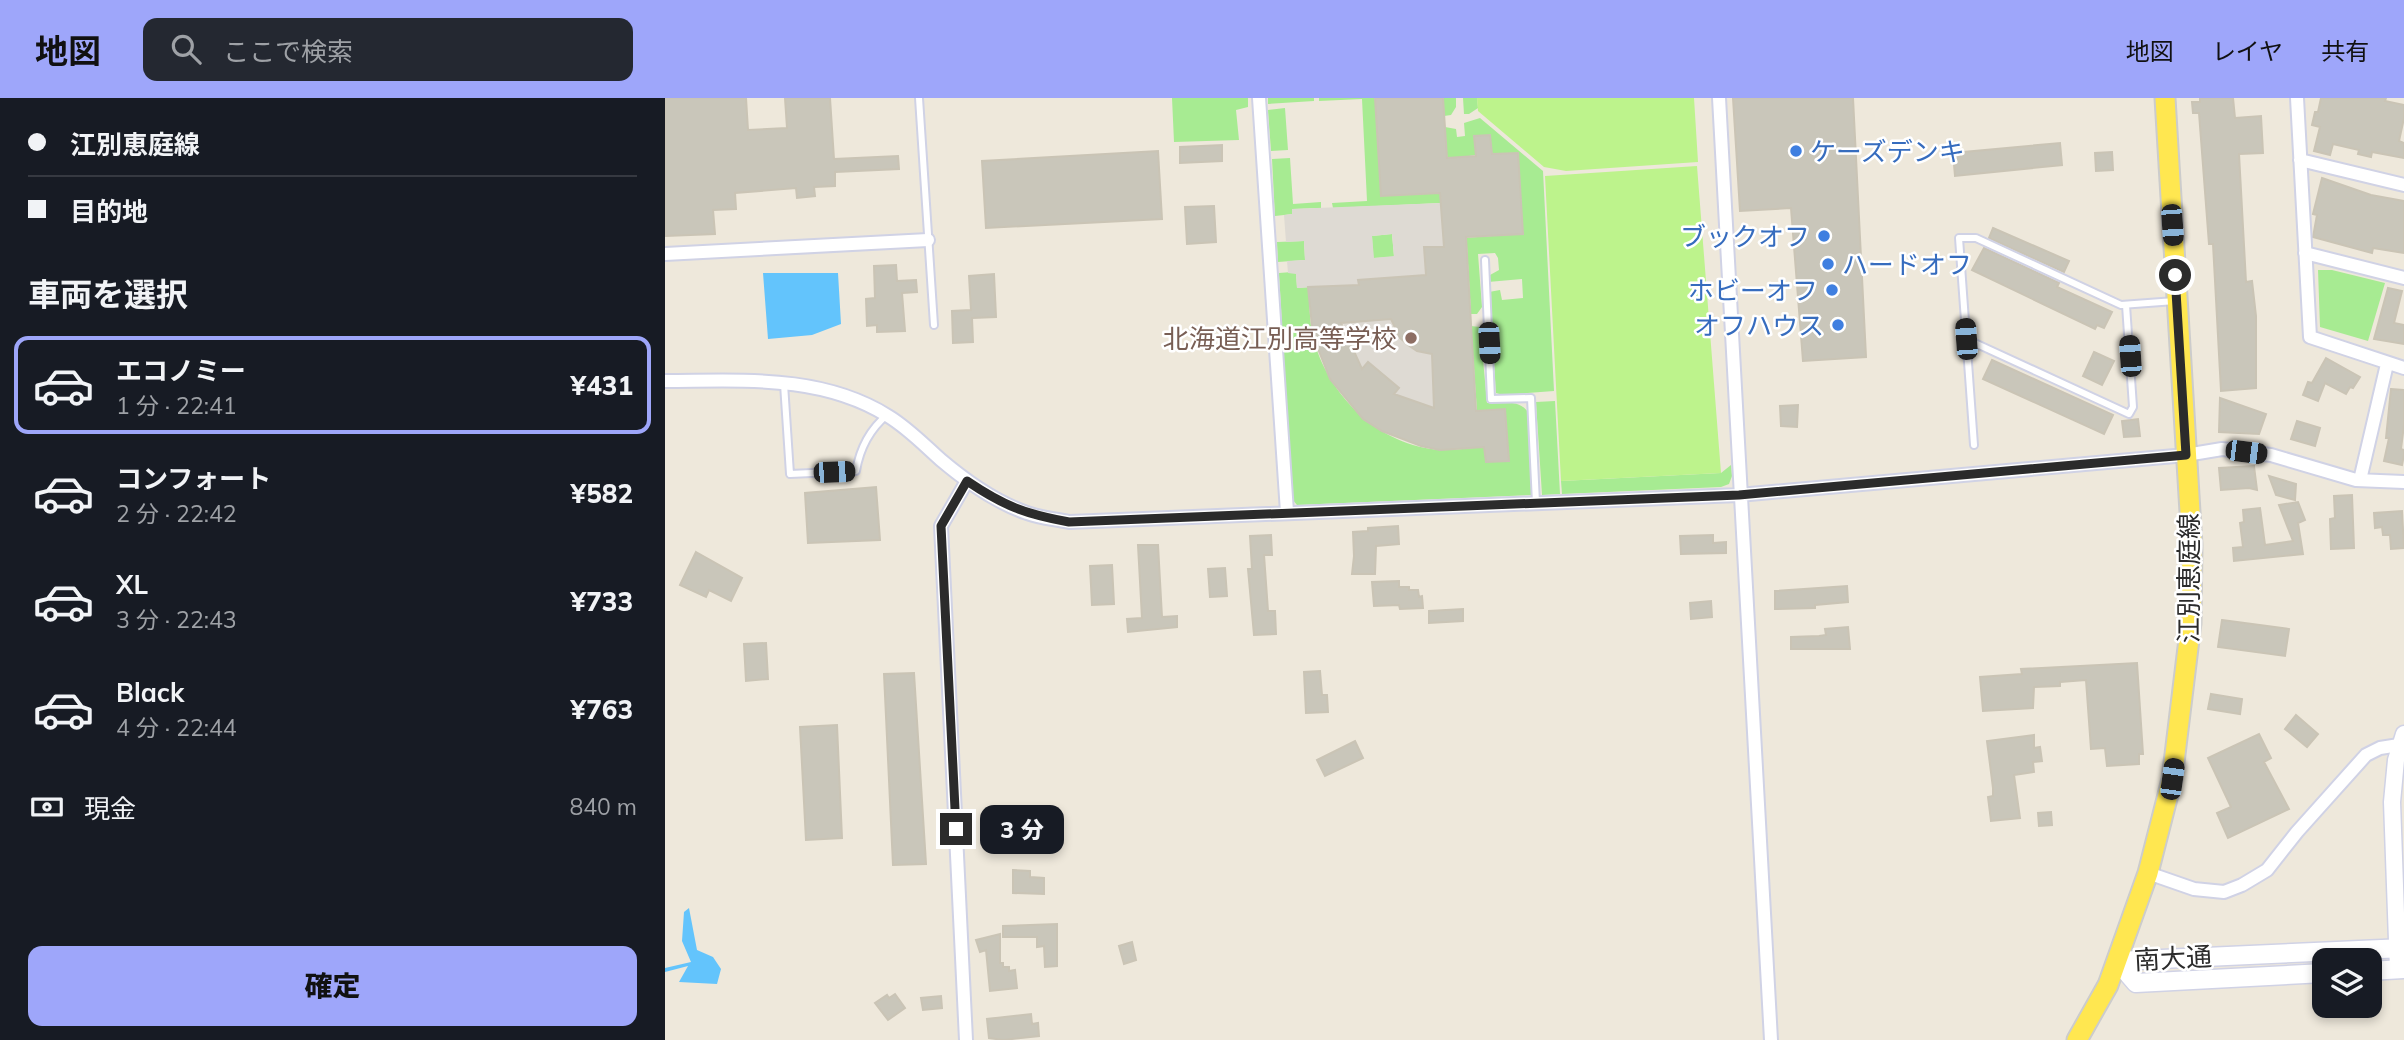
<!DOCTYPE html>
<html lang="ja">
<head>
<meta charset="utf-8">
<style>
  :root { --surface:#171b24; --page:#242831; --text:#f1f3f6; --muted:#9ea1a6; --line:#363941; --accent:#9ea6fa }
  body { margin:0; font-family:Mulish,"Noto Sans JP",sans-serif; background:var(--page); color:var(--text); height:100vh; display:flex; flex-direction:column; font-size:26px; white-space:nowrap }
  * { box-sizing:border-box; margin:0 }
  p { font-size:23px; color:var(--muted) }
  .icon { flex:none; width:38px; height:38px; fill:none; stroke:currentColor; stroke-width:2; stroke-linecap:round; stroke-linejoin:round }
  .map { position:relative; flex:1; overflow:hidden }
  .side { display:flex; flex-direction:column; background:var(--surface); width:665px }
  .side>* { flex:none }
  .hud { display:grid; align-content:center; height:154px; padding:0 28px; background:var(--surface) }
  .tools { position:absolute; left:1647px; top:850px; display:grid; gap:14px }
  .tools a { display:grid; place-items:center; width:70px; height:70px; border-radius:14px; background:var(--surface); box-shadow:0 4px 10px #0003; font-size:35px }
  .end { position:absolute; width:32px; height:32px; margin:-16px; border:9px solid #2b2b2b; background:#fff; box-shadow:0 0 0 4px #fff }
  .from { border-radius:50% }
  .bubble { position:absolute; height:49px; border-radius:14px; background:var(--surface); box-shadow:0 4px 10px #0003; font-size:23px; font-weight:800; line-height:49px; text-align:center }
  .car { position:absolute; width:21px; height:42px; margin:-21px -10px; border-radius:9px; box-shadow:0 0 5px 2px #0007; background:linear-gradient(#222 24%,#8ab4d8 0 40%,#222 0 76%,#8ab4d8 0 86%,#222 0) }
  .hud b { display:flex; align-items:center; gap:24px; height:66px; font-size:26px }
  .hud b+b { border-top:2px solid var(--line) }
  .hud i { width:18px; height:18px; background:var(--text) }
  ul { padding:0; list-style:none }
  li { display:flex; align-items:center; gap:21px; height:98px; margin:0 14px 10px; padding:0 14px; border:4px solid transparent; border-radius:14px }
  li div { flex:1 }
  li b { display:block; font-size:26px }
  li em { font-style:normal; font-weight:800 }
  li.on { border-color:var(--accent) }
  li>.icon { width:63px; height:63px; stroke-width:1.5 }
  h2 { padding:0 28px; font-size:32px; line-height:84px }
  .pay { display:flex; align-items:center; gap:18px; height:77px; padding:0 28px; font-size:26px }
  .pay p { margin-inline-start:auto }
  .button { display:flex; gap:14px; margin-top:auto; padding:14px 28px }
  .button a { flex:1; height:80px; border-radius:14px; background:var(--accent); color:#111; font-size:28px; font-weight:800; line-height:80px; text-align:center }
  header { display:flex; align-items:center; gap:42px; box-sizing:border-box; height:98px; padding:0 35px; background:var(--accent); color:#111 }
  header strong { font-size:33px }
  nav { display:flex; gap:38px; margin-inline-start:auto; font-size:24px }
  .search { width:490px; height:63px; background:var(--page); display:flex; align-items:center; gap:18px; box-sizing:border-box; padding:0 24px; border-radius:14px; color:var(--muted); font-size:26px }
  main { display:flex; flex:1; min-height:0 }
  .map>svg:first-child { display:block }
  .green { fill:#a7eb92 }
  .pitch { fill:#bdf38c }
  .plaza { fill:#dedad3; fill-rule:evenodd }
  .water { fill:#63c4fc }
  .building { fill:#c9c6ba; stroke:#cac4b5; stroke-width:2; fill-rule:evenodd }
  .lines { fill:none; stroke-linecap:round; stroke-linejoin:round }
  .service-casing { stroke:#d0d2e5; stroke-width:10 }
  .minor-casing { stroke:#d0d2e5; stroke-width:16 }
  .tertiary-casing { stroke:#d0d2e5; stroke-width:19 }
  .secondary-casing { stroke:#d0d2e5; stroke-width:21 }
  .primary-casing { stroke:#ccc; stroke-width:23 }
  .service { stroke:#fff; stroke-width:6 }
  .minor { stroke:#fff; stroke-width:12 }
  .tertiary { stroke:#fff; stroke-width:16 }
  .secondary { stroke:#fff; stroke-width:18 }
  .primary { stroke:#ffe750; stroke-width:19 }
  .route { stroke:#2b2b2b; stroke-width:9 }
  .shop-dot { fill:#3f7fe0; stroke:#fff; stroke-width:2.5 }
  .education-dot { fill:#8d6e63; stroke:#fff; stroke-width:2.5 }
  .labels { text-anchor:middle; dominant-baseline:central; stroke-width:5; stroke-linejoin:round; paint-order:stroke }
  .shop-label { font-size:26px; fill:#366cbe; stroke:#fff; text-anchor:end }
  .education-label { font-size:26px; fill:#785e54; stroke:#fff; text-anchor:end }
  .street-label { font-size:26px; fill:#2b2b2b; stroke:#fff }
</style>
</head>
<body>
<header>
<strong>地図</strong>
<div class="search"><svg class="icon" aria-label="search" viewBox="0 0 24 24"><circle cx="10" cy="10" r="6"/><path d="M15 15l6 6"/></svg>ここで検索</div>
<nav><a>地図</a><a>レイヤ</a><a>共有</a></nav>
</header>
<main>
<section class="side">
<div class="hud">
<b><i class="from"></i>江別恵庭線</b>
<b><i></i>目的地</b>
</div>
<h2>車両を選択</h2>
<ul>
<li class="on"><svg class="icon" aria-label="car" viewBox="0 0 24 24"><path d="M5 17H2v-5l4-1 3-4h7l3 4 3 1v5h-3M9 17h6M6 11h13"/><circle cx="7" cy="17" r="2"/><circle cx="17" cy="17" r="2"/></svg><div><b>エコノミー</b><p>1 分 · 22:41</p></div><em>¥431</em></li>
<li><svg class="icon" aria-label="car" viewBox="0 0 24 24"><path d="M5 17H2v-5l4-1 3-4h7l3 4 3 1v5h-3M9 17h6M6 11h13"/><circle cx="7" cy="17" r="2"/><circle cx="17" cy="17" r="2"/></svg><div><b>コンフォート</b><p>2 分 · 22:42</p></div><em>¥582</em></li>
<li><svg class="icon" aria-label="car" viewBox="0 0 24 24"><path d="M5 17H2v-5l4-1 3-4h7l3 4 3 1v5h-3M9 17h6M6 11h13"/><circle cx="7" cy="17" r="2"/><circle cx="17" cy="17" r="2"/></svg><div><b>XL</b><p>3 分 · 22:43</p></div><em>¥733</em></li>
<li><svg class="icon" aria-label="car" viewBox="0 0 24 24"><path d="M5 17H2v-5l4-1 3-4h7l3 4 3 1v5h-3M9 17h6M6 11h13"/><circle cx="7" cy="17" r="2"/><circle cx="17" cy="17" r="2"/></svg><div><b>Black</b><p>4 分 · 22:44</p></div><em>¥763</em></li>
</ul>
<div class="pay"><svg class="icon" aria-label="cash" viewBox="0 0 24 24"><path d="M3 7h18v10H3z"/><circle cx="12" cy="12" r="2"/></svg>現金<p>840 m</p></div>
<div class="button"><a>確定</a></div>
</section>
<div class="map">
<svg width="1739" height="942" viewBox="0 0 1739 942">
  <rect width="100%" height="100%" fill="#eee8db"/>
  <path class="green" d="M507 0H583V9L571 12 574 42 509 44Z
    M603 0H649V3L603 6Z
    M654 0H710L717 98 775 95 776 105 668 110 667 105 702 103 697 1 654 3Z
    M779 0H791V9L786 17 779 18Z
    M798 0H812L813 10 804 16H799Z
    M620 10 623 52 606 53 603 12Z
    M815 20 878 73 889 293 838 297 831 295 824 194 835 192 837 202 858 200 857 181 823 184 825 177 834 172 833 160 830 155 813 156 817 209 812 216H806L802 148 798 140 857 136 853 55 827 56 825 37 810 38 811 57 797 59 785 97 780 29 791 31 792 39 800 38 799 25Z
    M625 60 628 106 656 104V110L628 111V116L610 118 607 61Z
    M727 136 729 159 708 160 707 138Z
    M639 143 640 162 613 164 612 144Z
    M1653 172H1667L1720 185 1703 243 1655 229Z
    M627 174 631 175 632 190 643 189C645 205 644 223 648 238 661 296 715 349 776 352 790 352 805 350 819 349L821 364 843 363 840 311 812 313 806 228 815 229 822 305C837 305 854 301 863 314L867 397 632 407 627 401 614 175Z
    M890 303 895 396 877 397 871 304Z
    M1066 367 1067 378 1064 386 1056 389 897 396 896 383 1056 375Z"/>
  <path class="pitch" d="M812 0H1029L1033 64 901 73 879 69 813 13Z
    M1032 68 1056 375 896 383 880 78Z"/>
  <path class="plaza" d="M776 105 779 149H760L763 203 750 178 694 182 695 206 676 188 632 190 631 176 623 175 622 163 640 162 639 143 621 144 619 117 627 116V111ZM727 136 729 158 709 160 707 138Z
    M726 221 735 240 743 247 752 253 767 255 769 308 773 314 767 309 732 297 727 299 733 290 704 265 696 273 680 232 675 229 679 228 678 225Z"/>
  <path class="water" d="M98 175H173L176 226 147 237 103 241Z
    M24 810 32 852 48 859 56 871 52 886 14 884 23 868 0 874V870L26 864 17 843 19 814Z"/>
  <path class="building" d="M0 0H81L83 32 122 30 120 0H165L169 61 233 58 234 71 170 74V88L149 89 150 98 132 100 131 90 70 95 71 111 48 112 50 136 0 138Z
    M710 0H778L782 60 811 58 809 38 825 37 827 56 853 55 858 136 801 139 811 313 840 311 844 363 821 364 819 349 775 352 756 348 717 333 698 321 665 281 648 238 643 189 694 187 693 182 761 177 759 149H779L775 95 716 98ZM726 221 735 240 743 247 752 253 767 256 769 310 729 296 734 290 703 264 697 271 676 225Z
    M1068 0H1188L1201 259 1138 263 1126 110 1075 113Z
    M1535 0H1568L1570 20 1596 18 1598 55 1574 56 1581 184 1587 183 1591 218V290L1556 293 1548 146H1544L1534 15H1528L1527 4H1535Z
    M1656 0H1721L1720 3 1739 7V20L1734 43 1739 45V60L1707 54 1706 59 1693 56 1694 52 1668 46 1665 57 1649 53 1655 29 1647 27 1650 14H1653Z
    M1395 45 1397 67 1290 78 1288 55Z
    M557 47V63L515 65V49Z
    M493 53 497 121 321 130 317 63Z
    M1447 54 1448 72 1431 73 1430 55Z
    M1657 80 1706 97 1739 103V155L1708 150 1707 155 1648 139 1652 117 1648 116Z
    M549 108 551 144 522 146 520 109Z
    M1328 130 1404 163 1399 174 1324 140Z
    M1319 150 1394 185 1392 189 1447 214 1439 230 1432 227 1430 231 1307 172Z
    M231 167 232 183 251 182 252 194 237 195 240 233 212 234V227L202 228 201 201 210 200 209 168Z
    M329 176 331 219 307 220 308 244 288 245 287 213 306 212 304 178Z
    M1723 190 1737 193 1729 225 1739 227V246L1709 241Z
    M1429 254 1449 263 1437 287 1418 278Z
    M1661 260 1695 279 1688 290 1685 289 1681 296 1660 285 1653 303 1638 297 1643 284 1647 285Z
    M1327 262 1448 317 1439 336 1318 281Z
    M1726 291 1739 292V327L1736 351 1739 352V357L1737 367 1719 363 1724 340H1721Z
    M1555 300 1601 316 1594 336 1554 334Z
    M1133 307 1132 329 1116 328 1115 308Z
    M1473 321 1475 338 1459 339 1457 323Z
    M1632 323 1655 330 1650 348 1626 341Z
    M1589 368 1592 392 1584 390 1556 392 1554 370Z
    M1604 378 1631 386 1630 402 1611 397Z
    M211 389 215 442 143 445 140 395Z
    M1687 397 1689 450 1666 451 1665 421 1670 420 1669 398Z
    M1633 404 1640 422 1633 425 1638 456 1569 463 1568 450 1578 449 1575 425 1579 424 1578 412 1595 410 1600 447 1628 443 1614 407Z
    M1737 413 1739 450 1726 451 1725 437H1718L1717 429 1710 430 1709 415Z
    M733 428 734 446 711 448 710 476H687L689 458 688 434 703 433V430Z
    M606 437 607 457H599L603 513H610L611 536 589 537 583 471H587L585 438Z
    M1048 437V445L1061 444V455L1016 456 1015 438Z
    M473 447H493L497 519 512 518V529L463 534 462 521 477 520Z
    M31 454 77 480 66 503 44 492 41 499 15 487Z
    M447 467 449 506 427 507 425 468Z
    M560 470 562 498 545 499 543 471Z
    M734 483V489H744V492H753L754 499 757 498 758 510 735 511 734 507 709 508 707 484Z
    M1182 488 1183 504 1150 507V510L1110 511V493Z
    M1046 503 1047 519 1026 521 1025 505Z
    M798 511V523L764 525V513Z
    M1557 522 1624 531 1620 558 1553 549Z
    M1183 529 1185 551H1126V539L1154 538 1161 537 1160 531Z
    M101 545 103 581 81 583 79 546Z
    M1472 565 1478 656H1474V666L1442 668 1440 650 1426 651 1421 582 1395 584V588L1369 589 1368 610 1318 613 1315 579 1357 576 1356 571Z
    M655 573 657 597H662L663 614 641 615 639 574Z
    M249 575 261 766 228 767 219 576Z
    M1546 596 1577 601 1575 616 1543 611Z
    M1631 617 1653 636 1642 649 1620 631Z
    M172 627 177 740 141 742 135 629Z
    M1594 636 1606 660 1599 664 1624 711 1563 740 1552 715 1566 709 1543 660Z
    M1369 637V650L1375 649 1377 663 1368 664 1369 674 1349 677 1355 720 1326 723 1323 699 1328 698V690L1322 643Z
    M690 643 698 660 660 678 652 662Z
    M1386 714 1387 727 1374 728 1373 715Z
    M348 772 365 773V779L379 780V796L348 795Z
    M392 826V868L380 869 379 848 372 849V839H338V828Z
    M335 836V865H338V869H344V873L350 872 352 890 325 893 321 852 315 854 311 842Z
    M467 844 471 862 459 866 454 848Z
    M230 896 240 910 223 922 210 905 222 897 224 900Z
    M276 898 277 910 258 912 256 900Z
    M366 916 367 926 373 925 374 938 338 942 324 940 322 921Z"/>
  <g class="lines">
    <g class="service-casing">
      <path id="service" d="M254 0 269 227
        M820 162 826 301 866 300 871 405
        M1301 241 1464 316 1468 309 1461 207
        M119 286 125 376 191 373C195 350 204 332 222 317
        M1309 347 1294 140H1311L1456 207 1510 203"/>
    </g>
    <g class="minor-casing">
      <path id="minor" d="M594 0 622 414
        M1054 0 1106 942
        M1632 0 1645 239 1739 270
        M1635 62 1739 87
        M1640 155 1739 180
        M0 156 263 142
        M0 283C76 283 156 276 223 318 243 330 259 347 276 362 302 384 330 404 362 415 375 420 390 421 404 424L1074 397 1521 357 1557 351 1606 357 1691 382 1739 384
        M1695 382 1722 266
        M1483 775 1529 791 1559 794 1577 787 1602 772 1632 734 1701 657 1715 650 1734 647
        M301 942 276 428 302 383"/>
    </g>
    <g class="tertiary-casing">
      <path id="tertiary" d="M1733 871 1727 704 1731 662 1739 636"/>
    </g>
    <g class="secondary-casing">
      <path id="secondary" d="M1452 863 1739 850
        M1452 863 1471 885 1659 875
        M1704 873 1739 871"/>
    </g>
    <g class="primary-casing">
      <path id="primary" d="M1412 942 1443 887 1483 775 1507 681 1526 525 1527 447 1500 0"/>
    </g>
    <use href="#service" class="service"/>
    <use href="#minor" class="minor"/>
    <use href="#tertiary" class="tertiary"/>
    <use href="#secondary" class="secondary"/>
    <use href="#primary" class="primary"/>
  </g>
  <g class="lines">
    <path class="route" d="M291 731 276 428 302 383C339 408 360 416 404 424L1074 397 1521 357 1510 177"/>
  </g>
  <g class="shop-dot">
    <circle cx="1131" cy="53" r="7"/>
    <circle cx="1159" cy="138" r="7"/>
    <circle cx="1163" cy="166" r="7"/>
    <circle cx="1167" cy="192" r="7"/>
    <circle cx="1173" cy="227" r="7"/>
  </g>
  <circle class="education-dot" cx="746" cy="240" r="7"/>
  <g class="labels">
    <g class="shop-label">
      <text x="1145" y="53" text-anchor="start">ケーズデンキ</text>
      <text x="1145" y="138">ブックオフ</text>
      <text x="1177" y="166" text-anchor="start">ハードオフ</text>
      <text x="1153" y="192">ホビーオフ</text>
      <text x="1159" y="227">オフハウス</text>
    </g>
    <g class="education-label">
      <text x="732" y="240">北海道江別高等学校</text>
    </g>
    <g class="street-label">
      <text transform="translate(1523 480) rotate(-90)">江別恵庭線</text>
      <text transform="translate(1508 860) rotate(-3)">南大通</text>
    </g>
  </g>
</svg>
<div class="tools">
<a><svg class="icon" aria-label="layers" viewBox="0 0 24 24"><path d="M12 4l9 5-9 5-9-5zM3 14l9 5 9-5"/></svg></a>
</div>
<i class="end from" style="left:1510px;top:177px"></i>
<i class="end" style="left:291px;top:731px"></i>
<div class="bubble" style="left:315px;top:707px;width:84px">3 分</div>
<i class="car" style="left:1507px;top:127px;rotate:176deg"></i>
<i class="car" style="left:1301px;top:241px;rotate:356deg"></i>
<i class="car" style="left:824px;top:245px;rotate:177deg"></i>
<i class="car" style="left:1465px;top:258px;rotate:356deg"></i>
<i class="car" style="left:1581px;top:354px;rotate:97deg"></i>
<i class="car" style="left:169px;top:374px;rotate:88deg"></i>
<i class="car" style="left:1507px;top:681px;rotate:8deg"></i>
</div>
</main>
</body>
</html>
